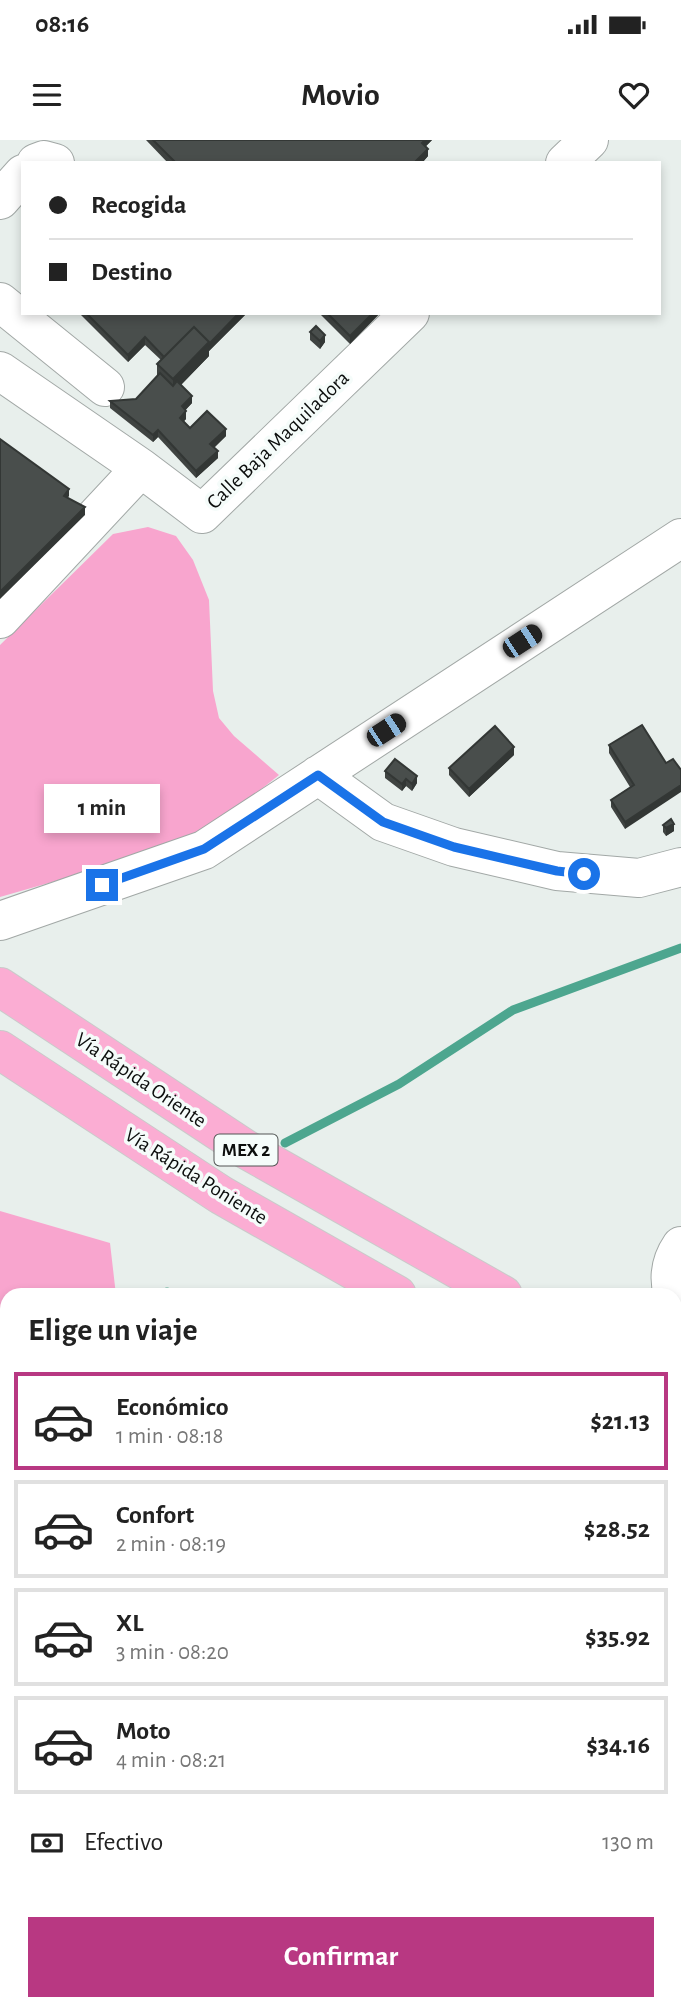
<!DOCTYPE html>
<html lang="es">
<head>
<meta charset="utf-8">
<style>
  :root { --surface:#fff; --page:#f6f6f6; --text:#222; --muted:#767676; --line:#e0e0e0; --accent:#b83882 }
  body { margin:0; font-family:"Alegreya Sans",sans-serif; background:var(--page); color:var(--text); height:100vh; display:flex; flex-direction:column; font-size:26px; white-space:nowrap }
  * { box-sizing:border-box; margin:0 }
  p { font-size:23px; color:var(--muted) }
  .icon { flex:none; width:38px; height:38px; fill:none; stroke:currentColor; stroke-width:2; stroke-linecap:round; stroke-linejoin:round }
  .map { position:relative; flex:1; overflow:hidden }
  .sheet { position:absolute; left:0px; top:1148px; width:682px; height:723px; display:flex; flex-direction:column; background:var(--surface); border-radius:21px 21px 0 0; box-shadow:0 4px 10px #0003 }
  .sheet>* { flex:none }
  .hud { position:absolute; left:21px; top:21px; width:640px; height:154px; border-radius:0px; box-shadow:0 4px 10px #0003; display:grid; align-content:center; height:154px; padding:0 28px; background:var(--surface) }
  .end { position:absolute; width:32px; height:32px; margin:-16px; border:9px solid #1a73e8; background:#fff; box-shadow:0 0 0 4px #fff }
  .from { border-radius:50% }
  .bubble { position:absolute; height:49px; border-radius:0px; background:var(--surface); box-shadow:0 4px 10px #0003; font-size:23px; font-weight:700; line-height:49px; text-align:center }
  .car { position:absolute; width:21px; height:42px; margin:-21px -10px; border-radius:9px; box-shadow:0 0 5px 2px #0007; background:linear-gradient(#222 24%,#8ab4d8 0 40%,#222 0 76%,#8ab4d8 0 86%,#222 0) }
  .hud b { display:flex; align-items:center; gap:24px; height:66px; font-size:26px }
  .hud b+b { border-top:2px solid var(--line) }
  .hud i { width:18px; height:18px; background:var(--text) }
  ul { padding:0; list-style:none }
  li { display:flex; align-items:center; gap:21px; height:98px; margin:0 14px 10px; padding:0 14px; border:4px solid var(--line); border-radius:0px }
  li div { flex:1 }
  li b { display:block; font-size:26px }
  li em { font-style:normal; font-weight:700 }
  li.selected { border-color:var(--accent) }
  li>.icon { width:63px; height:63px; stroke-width:1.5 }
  h2 { padding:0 28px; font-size:32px; line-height:84px }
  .pay { display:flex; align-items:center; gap:18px; height:77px; padding:0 28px; font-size:26px }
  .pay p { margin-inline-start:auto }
  .primary-button { display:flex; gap:14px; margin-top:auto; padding:14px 28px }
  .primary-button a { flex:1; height:80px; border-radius:0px; background:var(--accent); color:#fff; font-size:28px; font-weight:700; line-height:80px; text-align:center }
  .status { display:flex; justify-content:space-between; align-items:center; height:49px; padding:0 35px; background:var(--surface); direction:ltr }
  .status svg { height:19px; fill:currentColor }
  header { display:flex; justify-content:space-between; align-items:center; height:91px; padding:0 28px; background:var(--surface); font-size:32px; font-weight:700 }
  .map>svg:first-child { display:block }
  .green { fill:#f8a5ce }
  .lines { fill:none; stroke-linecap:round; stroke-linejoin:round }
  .stream { stroke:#4da68f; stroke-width:9 }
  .river { stroke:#69e7c7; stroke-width:51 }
  .minor-casing { stroke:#a2a8a6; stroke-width:40 }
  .highway-casing { stroke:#cacaca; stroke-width:40 }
  .minor { stroke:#fff; stroke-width:38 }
  .highway { stroke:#fbadd3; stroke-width:38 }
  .wall { fill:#3f4341 }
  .shaded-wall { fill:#333735 }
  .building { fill:#494e4c; stroke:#333735; stroke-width:2 }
  .route { stroke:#1a73e8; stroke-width:9 }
  .labels { text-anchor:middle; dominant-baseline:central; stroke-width:7; stroke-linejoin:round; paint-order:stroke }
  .shield { fill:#f5fcfa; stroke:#525554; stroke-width:2 }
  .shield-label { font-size:19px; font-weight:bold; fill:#0c0e0d }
  .street-label { font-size:21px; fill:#0c0e0d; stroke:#f5fcfa }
</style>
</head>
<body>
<div class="status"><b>08:16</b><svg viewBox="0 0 49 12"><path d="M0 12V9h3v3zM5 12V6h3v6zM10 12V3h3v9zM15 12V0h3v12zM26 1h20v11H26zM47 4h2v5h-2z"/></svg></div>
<header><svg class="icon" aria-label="menu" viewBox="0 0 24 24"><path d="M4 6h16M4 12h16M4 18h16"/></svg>Movio<svg class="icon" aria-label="heart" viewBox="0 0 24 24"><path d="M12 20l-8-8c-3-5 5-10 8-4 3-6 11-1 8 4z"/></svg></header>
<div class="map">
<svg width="681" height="1870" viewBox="0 0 681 1870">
  <rect width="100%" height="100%" fill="#e8efec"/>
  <path class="green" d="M148 387 176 396 193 420 209 460 213 551 219 578 234 596 279 635 198 700 0 757V505L113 394Z
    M0 1071 110 1103 116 1155H7V1463L0 1466Z
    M0 1611 7 1613V1864H676V1731L681 1730V1870H0Z"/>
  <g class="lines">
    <path class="stream" d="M285 1003 399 944 513 870 681 808
      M167 1155V1152
      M0 1509 7 1504"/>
    <path class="river" d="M0 1787H7
      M543 1864 554 1870"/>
    <g class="minor-casing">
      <path id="minor" d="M36 23 44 20 55 23
        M565 23 589 0
        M0 60 23 34
        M0 162 105 247
        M0 231 141 328 202 374 410 173
        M0 479 141 328
        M318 635 383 682 454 707 557 731 639 738 681 727
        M0 781 204 710 681 398
        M673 1155C668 1137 670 1122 681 1106
        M676 1165 681 1186"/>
    </g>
    <g class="highway-casing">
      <path id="highway" d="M0 847 247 1010 503 1155
        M0 910 221 1055 397 1155
        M676 1252 681 1256
        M676 1314 681 1317"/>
    </g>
    <use href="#minor" class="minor"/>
    <use href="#highway" class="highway"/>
  </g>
  <path class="wall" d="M146 0H432L426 6 428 16 422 23H168Z
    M79 173H247L209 211V216L181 245 192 263 185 270 186 279 184 281 190 288 226 296 214 308 218 318 196 338 158 297 153 302 110 268V261L136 259 157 236V224L161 220 145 205 128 222Z
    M319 173H380L350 204Z
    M310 192 325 202 320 209 310 200Z
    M609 605 666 623 625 689 611 667V660L630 647 609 613Z
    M514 615 469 657 449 635V628Z
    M385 631 417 643 412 651 406 646 402 651 385 638Z
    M663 685 674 691 666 696 663 692Z"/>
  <path class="shaded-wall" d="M425 0H432L422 10V3Z
    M428 9V16L422 23H414Z
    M239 173H247L209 211V216L173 253V239L209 202Z
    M373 173H380L350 204V196Z
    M325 195V202L320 209V201Z
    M145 197V205L128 222V215Z
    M192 256V263L182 274V266Z
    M186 271V279L180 285V278Z
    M226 289V296L210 311V304Z
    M158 290V297L153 302V295Z
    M218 311V318L196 338V331Z
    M69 349V356L64 364V356Z
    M85 367V375L0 459V452Z
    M514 607V615L469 657V649Z
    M417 636V643L412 651V644Z
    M406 639V646L402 651V644Z
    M681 645V652L625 689V682Z
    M674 684V691L666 696V688Z"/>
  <path class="building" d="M153 0H425L422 3 428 9 414 23H176Z
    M86 173H239L209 204V202L194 187 164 217 145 197 128 215Z
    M327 173H373L350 196Z
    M316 186 325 195 320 201 310 192Z
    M194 187 209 202 173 239 157 224Z
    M160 233 173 246 177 241 192 256 182 266 186 271 180 278 190 288 207 271 226 289 210 304 218 311 196 331 158 290 153 295 110 261 136 259Z
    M0 299 69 349 64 356 85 367 0 452Z
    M642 585 666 623 673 619 681 630V645L625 682 611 660 634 645 609 605Z
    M495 586 514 607 469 649 449 628Z
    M395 619 417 636 412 644 406 639 402 644 385 631Z
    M671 679 674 684 666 688 663 685Z"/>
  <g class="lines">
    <path class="route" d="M102 745 204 709 318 635 383 682 454 707 557 731 584 734"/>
  </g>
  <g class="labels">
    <rect class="shield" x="214.5" y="994.5" width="63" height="31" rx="5"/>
    <g class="shield-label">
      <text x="246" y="1010">MEX 2</text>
    </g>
    <g class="street-label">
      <text transform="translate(278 300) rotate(-44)">Calle Baja Maquiladora</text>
      <text transform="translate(141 940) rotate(34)">Vía Rápida Oriente</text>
      <text transform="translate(196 1036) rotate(32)">Vía Rápida Poniente</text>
    </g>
  </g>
</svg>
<i class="end from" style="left:584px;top:734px"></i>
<i class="end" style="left:102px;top:745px"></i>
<div class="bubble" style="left:44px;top:644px;width:116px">1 min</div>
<i class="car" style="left:522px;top:501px;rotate:57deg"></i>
<i class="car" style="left:386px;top:590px;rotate:57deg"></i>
<div class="hud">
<b><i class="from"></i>Recogida</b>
<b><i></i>Destino</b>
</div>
<section class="sheet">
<h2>Elige un viaje</h2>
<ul>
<li class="selected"><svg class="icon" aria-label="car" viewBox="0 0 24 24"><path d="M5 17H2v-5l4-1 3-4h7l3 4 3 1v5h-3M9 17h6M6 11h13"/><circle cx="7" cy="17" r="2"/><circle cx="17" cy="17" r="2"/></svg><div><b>Económico</b><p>1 min · 08:18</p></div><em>$21.13</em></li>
<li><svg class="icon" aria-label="car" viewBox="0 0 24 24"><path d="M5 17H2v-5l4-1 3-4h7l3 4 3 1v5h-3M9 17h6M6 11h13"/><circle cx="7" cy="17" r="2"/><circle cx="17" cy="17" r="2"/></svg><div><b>Confort</b><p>2 min · 08:19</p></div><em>$28.52</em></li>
<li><svg class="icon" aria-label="car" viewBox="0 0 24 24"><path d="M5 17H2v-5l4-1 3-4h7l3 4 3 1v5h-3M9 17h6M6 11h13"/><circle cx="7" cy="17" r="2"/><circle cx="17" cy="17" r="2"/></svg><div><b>XL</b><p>3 min · 08:20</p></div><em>$35.92</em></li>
<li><svg class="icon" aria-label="car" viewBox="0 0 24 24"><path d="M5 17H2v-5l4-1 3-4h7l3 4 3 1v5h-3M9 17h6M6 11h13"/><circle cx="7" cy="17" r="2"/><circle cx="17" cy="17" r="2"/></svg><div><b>Moto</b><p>4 min · 08:21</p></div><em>$34.16</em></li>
</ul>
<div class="pay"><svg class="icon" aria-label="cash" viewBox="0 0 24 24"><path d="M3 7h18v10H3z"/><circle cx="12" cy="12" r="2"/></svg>Efectivo<p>130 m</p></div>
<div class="primary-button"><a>Confirmar</a></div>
</section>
</div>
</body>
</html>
